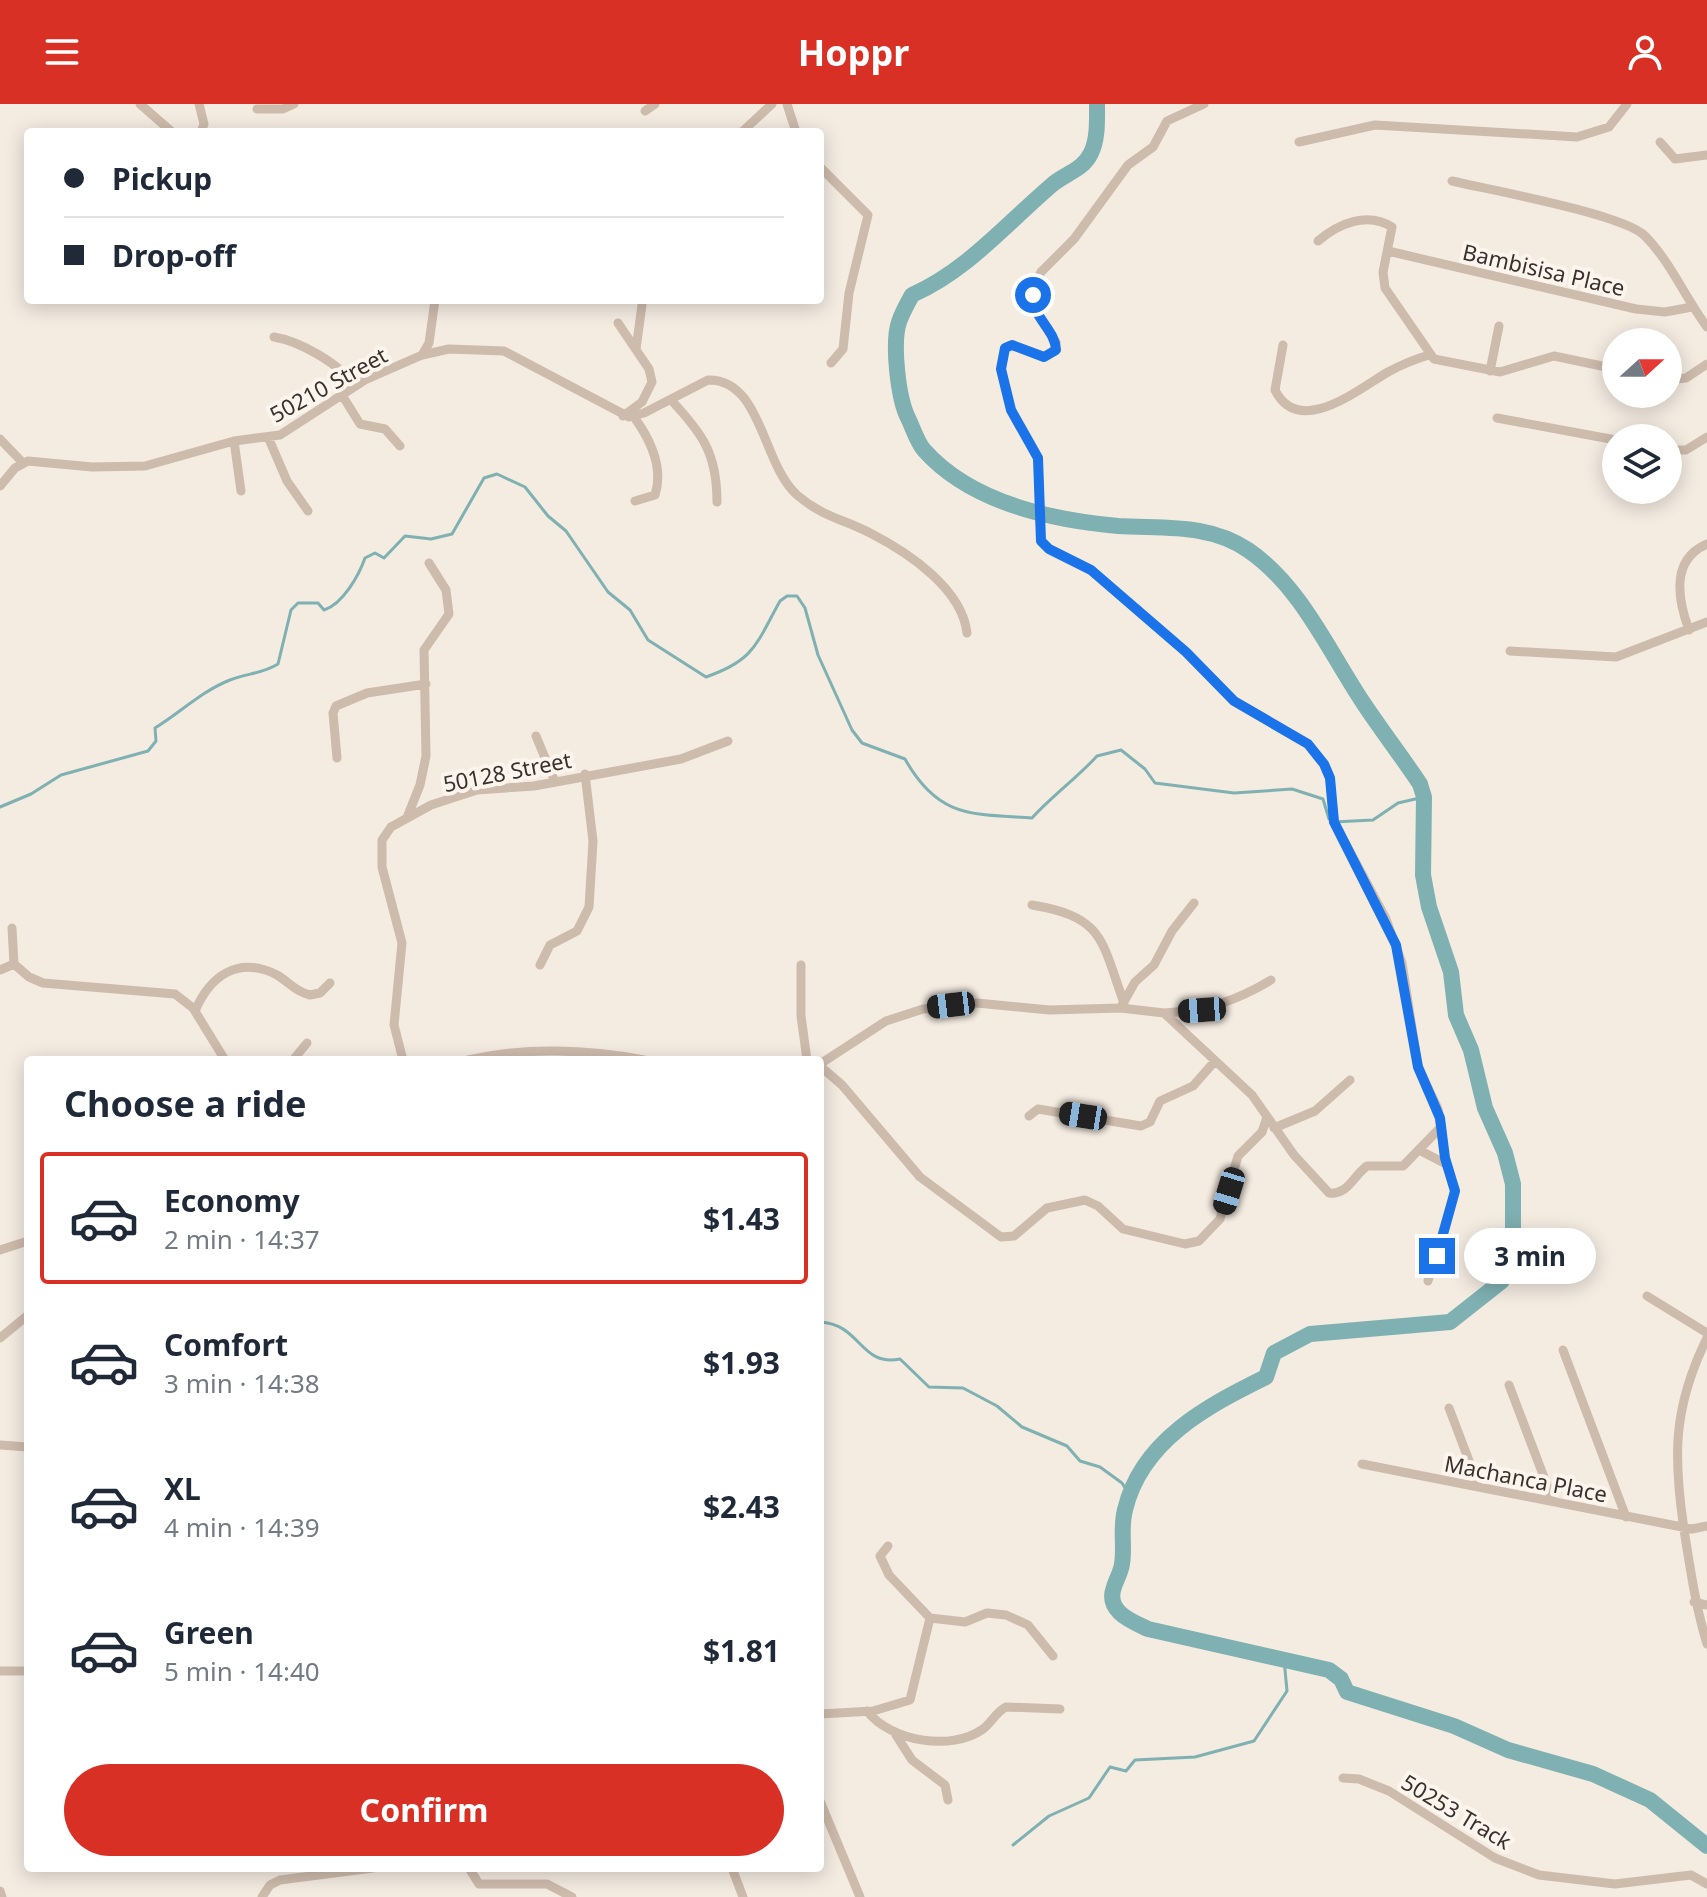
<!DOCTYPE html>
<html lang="en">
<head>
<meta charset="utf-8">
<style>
  :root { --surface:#fff; --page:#f6f6f7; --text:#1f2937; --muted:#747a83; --line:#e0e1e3; --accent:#d93025 }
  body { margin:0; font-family:"Noto Sans",sans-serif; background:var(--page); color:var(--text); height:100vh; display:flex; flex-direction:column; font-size:30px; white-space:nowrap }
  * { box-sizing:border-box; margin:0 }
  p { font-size:26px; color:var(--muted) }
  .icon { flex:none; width:44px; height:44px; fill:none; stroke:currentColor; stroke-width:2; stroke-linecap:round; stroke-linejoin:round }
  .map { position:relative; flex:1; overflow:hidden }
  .panel { position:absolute; left:24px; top:952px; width:800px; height:816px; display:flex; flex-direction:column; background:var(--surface); border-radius:8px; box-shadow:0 4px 20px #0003 }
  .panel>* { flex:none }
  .top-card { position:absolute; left:24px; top:24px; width:800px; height:176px; border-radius:8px; box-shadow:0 4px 20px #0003; display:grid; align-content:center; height:176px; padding:0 40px; background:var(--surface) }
  .needle { width:52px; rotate:69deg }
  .controls { position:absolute; left:1602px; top:224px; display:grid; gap:16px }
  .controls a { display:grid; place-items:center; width:80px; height:80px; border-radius:50%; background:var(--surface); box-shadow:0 4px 20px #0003; font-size:40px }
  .end { position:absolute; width:36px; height:36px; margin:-18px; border:10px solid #1a73e8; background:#fff; box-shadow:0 0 0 4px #fff }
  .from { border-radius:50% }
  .bubble { position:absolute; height:56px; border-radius:28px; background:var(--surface); box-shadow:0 4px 20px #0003; font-size:26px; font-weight:700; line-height:56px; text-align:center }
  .car { position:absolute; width:24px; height:48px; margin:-24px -12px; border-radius:10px; box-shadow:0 0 6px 2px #0007; background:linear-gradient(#222 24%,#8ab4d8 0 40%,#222 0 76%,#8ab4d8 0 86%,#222 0) }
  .top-card b { display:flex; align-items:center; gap:28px; height:76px; font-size:30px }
  .top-card b+b { border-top:2px solid var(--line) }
  .top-card i { width:20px; height:20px; background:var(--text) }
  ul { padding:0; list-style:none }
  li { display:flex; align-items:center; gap:24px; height:132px; margin:0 16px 12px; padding:0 24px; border:4px solid transparent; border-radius:8px }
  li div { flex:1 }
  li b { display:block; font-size:30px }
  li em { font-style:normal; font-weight:700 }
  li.on { border-color:var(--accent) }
  li>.icon { width:72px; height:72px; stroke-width:1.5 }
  h2 { padding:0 40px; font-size:36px; line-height:96px }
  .cta { display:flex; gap:16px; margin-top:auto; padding:16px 40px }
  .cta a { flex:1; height:92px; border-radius:48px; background:var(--accent); color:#fff; font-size:32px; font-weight:700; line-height:92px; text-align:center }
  header { display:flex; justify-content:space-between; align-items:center; height:104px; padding:0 40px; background:var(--accent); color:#fff; font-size:36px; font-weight:700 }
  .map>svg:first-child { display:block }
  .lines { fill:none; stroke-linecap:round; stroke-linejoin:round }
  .stream { stroke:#7fb0b2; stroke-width:3 }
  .river { stroke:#7fb0b2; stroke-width:16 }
  .minor { stroke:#cdbbac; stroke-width:9 }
  .route { stroke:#1a73e8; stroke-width:10 }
  .labels { text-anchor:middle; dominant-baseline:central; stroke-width:8; stroke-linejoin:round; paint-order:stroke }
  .street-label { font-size:22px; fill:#3b302b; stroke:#fbf5ee }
</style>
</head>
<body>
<header><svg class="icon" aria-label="menu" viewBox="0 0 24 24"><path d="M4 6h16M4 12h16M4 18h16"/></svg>Hoppr<svg class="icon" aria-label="person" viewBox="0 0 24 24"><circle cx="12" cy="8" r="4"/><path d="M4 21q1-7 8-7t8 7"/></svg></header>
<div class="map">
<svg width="1707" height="1793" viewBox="0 0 1707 1793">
  <rect width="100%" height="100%" fill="#f4ebe1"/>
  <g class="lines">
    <path class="stream" d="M0 703 31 690 61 671 148 647 156 637 155 624C181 608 202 587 230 576 247 569 262 570 278 560L291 506 298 499H318L324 506C343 500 359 471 365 454L375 449 384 454 405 432 431 435 452 430 484 374 497 370 525 383 548 412 566 427 608 488 630 506 648 536 706 573C755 556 756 540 780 497L787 492H797L805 504 818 551 852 626 862 639 905 655C938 714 971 710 1032 714 1053 691 1077 674 1097 652L1121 646 1145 665 1155 679 1234 689 1292 685 1323 695 1329 715 1334 718 1373 716 1398 699 1424 693
      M820 1218C861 1220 860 1263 900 1255L929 1283 963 1284 997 1302 1022 1323 1067 1342 1080 1357 1100 1363 1122 1379 1130 1392
      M1013 1741 1049 1712 1089 1694 1110 1663 1126 1667 1135 1656 1195 1653 1254 1637 1287 1587 1284 1555"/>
    <path class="river" d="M1097 0C1097 16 1098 35 1091 49 1083 66 1066 69 1053 80 1007 119 968 166 912 191 907 200 902 209 899 218 892 239 898 294 908 314 913 324 917 338 924 346 971 399 1051 416 1118 422 1163 425 1208 419 1248 446 1301 482 1329 548 1364 600 1382 627 1402 653 1420 680L1424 693 1423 771 1429 803 1451 868 1456 911 1471 946 1485 1004 1505 1049 1513 1080V1130L1502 1177 1450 1218 1310 1230 1274 1249 1266 1273C1207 1302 1141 1337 1125 1406 1120 1424 1125 1442 1122 1460 1121 1468 1116 1476 1114 1483 1105 1507 1131 1517 1148 1525L1329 1566 1341 1575 1347 1588 1454 1622 1508 1646 1593 1670 1650 1696 1707 1742"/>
    <path class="minor" d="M140 0 172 28
      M199 0 204 20 201 28
      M787 0 796 28
      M1204 0 1167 17 1153 43 1128 61 1074 135 1041 168 1035 180 1033 204 1056 238V246L1044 253 1012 241 1005 244 1001 265 1011 306 1038 354 1041 437 1049 445 1091 466 1186 548 1234 597 1308 640 1324 660 1330 674 1334 718 1386 815 1402 859 1418 963 1438 1005 1445 1054 1455 1087 1428 1177
      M257 5H283L294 0
      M645 7 655 0
      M742 28 772 0
      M1299 38 1375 21 1577 33 1609 23 1627 0
      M1660 38 1675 55 1707 51
      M820 63 868 111 849 189 843 245 831 259
      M1452 77C1490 86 1623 110 1645 132 1670 157 1686 195 1707 223
      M1318 137C1338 120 1367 107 1392 123L1383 168 1385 184 1434 255 1500 268 1554 252 1616 265
      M1388 147 1636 205 1665 208 1692 203
      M618 219 649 265 652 278 642 298 623 312
      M274 233C299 237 341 260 354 282
      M1283 241 1275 286C1299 335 1360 284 1388 268 1401 261 1415 255 1429 251
      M636 245 642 201
      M422 251 429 239 435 196
      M1490 267 1499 222
      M1668 276 1686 274 1707 260
      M342 291 360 320 385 325 400 342
      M671 296C703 330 717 350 717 398
      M634 313C650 335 664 363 655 391L635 397
      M1497 314 1616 336
      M268 333 287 377 308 407
      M0 335 23 359
      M234 337 241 387
      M1668 346H1686L1707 333
      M0 382 15 364 28 357 92 363 145 362 234 337 280 331 365 276 422 251 449 245 504 247 629 313 644 309 708 276C762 275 762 360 797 391 824 414 844 415 872 430 909 449 962 485 967 529
      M1689 526C1678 496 1670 456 1707 440
      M1510 547 1616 553 1707 518
      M536 632 555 678
      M337 654 333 609 336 602 367 589 426 580
      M408 711 420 681 426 652 424 546 449 510 446 486 429 459
      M1032 801C1104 813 1101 835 1124 899
      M12 824 14 860
      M540 861 550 841 577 827 589 803 593 737 585 670
      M801 861V912L807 956
      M0 866 14 860 29 873 43 879 175 890 193 904 225 956
      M1122 901 1135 878 1154 861 1172 827 1194 799
      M195 907C210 872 238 851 277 871 289 878 296 888 310 891L320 889 330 879
      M1164 909C1205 907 1236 897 1271 876
      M293 956 307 939
      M403 956 394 921 402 839 382 763V736L391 723 431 701 477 686 534 682 681 655 728 637
      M468 956C523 943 588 945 644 956
      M820 960 886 917 923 905 977 899 1049 906 1121 904 1164 909 1252 991 1294 1051 1329 1089C1348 1091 1353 1072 1367 1062H1403L1440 1024
      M820 962 842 981 920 1073 1001 1133 1014 1132 1047 1104 1085 1096 1098 1102 1123 1125 1185 1140 1199 1137 1220 1115 1238 1052 1262 1028 1267 1013
      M1029 1012 1038 1005 1141 1022 1150 1018 1160 997 1193 982 1215 957
      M1274 1024 1315 1007 1350 976
      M1421 1047 1446 1060
      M0 1146 28 1137
      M1647 1192 1707 1229
      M0 1234 28 1211
      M1707 1234C1672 1305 1673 1355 1685 1432 1691 1469 1696 1504 1707 1540
      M1563 1246 1626 1413
      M1509 1281 1553 1397
      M1449 1304 1479 1383
      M0 1341 28 1343
      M1362 1360 1692 1425 1707 1422
      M888 1442 880 1452 889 1471 930 1514
      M1694 1498 1707 1501
      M0 1567H28
      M867 1607C890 1637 951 1648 983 1625 992 1618 996 1608 1006 1603L1060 1605
      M820 1610 873 1607 910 1596 930 1514 965 1518 987 1509 1006 1511 1028 1521 1053 1552
      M896 1631 912 1656 945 1681 948 1696
      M1343 1674 1359 1675 1389 1687 1495 1754 1539 1771 1615 1780 1691 1771 1707 1780
      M820 1697 860 1793
      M469 1764 479 1780H547L572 1793
      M732 1764 743 1793
      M0 1787 2 1793
      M262 1793 270 1781 280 1776 373 1764"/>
  </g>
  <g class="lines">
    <path class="route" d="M1033 191C1033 215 1055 225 1056 246L1044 253 1012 241 1005 244 1001 265 1011 306 1038 354 1041 437 1049 445 1091 466 1186 548 1234 597 1308 640 1324 660 1330 674 1334 718 1396 841 1418 963 1440 1014 1445 1054 1455 1087 1437 1152"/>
  </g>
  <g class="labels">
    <g class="street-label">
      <text transform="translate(1544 165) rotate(13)">Bambisisa Place</text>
      <text transform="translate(328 280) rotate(-29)">50210 Street</text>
      <text transform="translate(507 667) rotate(-11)">50128 Street</text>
      <text transform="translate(1526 1374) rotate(11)">Machanca Place</text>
      <text transform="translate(1457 1707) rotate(31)">50253 Track</text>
    </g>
  </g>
</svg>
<div class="controls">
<a><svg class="needle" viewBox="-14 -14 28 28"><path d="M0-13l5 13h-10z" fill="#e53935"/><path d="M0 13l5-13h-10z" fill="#747a83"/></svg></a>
<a><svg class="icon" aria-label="layers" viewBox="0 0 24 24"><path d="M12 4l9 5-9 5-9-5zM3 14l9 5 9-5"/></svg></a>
</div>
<i class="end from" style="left:1033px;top:191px"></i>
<i class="end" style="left:1437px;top:1152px"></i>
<div class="bubble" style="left:1464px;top:1124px;width:132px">3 min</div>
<i class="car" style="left:951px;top:901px;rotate:263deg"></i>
<i class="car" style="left:1202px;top:906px;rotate:266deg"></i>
<i class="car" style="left:1083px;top:1012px;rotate:279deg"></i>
<i class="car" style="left:1229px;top:1087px;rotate:197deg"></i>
<div class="top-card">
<b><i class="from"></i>Pickup</b>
<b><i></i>Drop-off</b>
</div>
<section class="panel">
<h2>Choose a ride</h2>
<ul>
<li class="on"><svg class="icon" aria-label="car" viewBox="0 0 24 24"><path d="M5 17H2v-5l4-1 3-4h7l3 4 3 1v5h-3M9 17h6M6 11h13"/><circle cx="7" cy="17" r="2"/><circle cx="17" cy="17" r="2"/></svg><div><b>Economy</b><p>2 min · 14:37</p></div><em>$1.43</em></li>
<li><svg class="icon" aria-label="car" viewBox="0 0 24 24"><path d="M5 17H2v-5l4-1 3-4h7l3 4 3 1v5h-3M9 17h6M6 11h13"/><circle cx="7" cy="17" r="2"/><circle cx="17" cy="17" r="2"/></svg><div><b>Comfort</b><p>3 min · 14:38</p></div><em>$1.93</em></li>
<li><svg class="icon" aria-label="car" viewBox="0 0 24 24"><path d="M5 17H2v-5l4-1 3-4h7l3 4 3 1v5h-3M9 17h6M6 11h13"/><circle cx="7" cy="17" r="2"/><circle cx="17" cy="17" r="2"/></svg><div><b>XL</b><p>4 min · 14:39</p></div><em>$2.43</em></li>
<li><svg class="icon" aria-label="car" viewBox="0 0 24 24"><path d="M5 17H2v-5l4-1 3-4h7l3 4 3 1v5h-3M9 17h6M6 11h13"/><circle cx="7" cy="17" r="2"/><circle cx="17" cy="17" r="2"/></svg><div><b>Green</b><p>5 min · 14:40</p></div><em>$1.81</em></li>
</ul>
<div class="cta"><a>Confirm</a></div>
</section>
</div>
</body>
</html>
